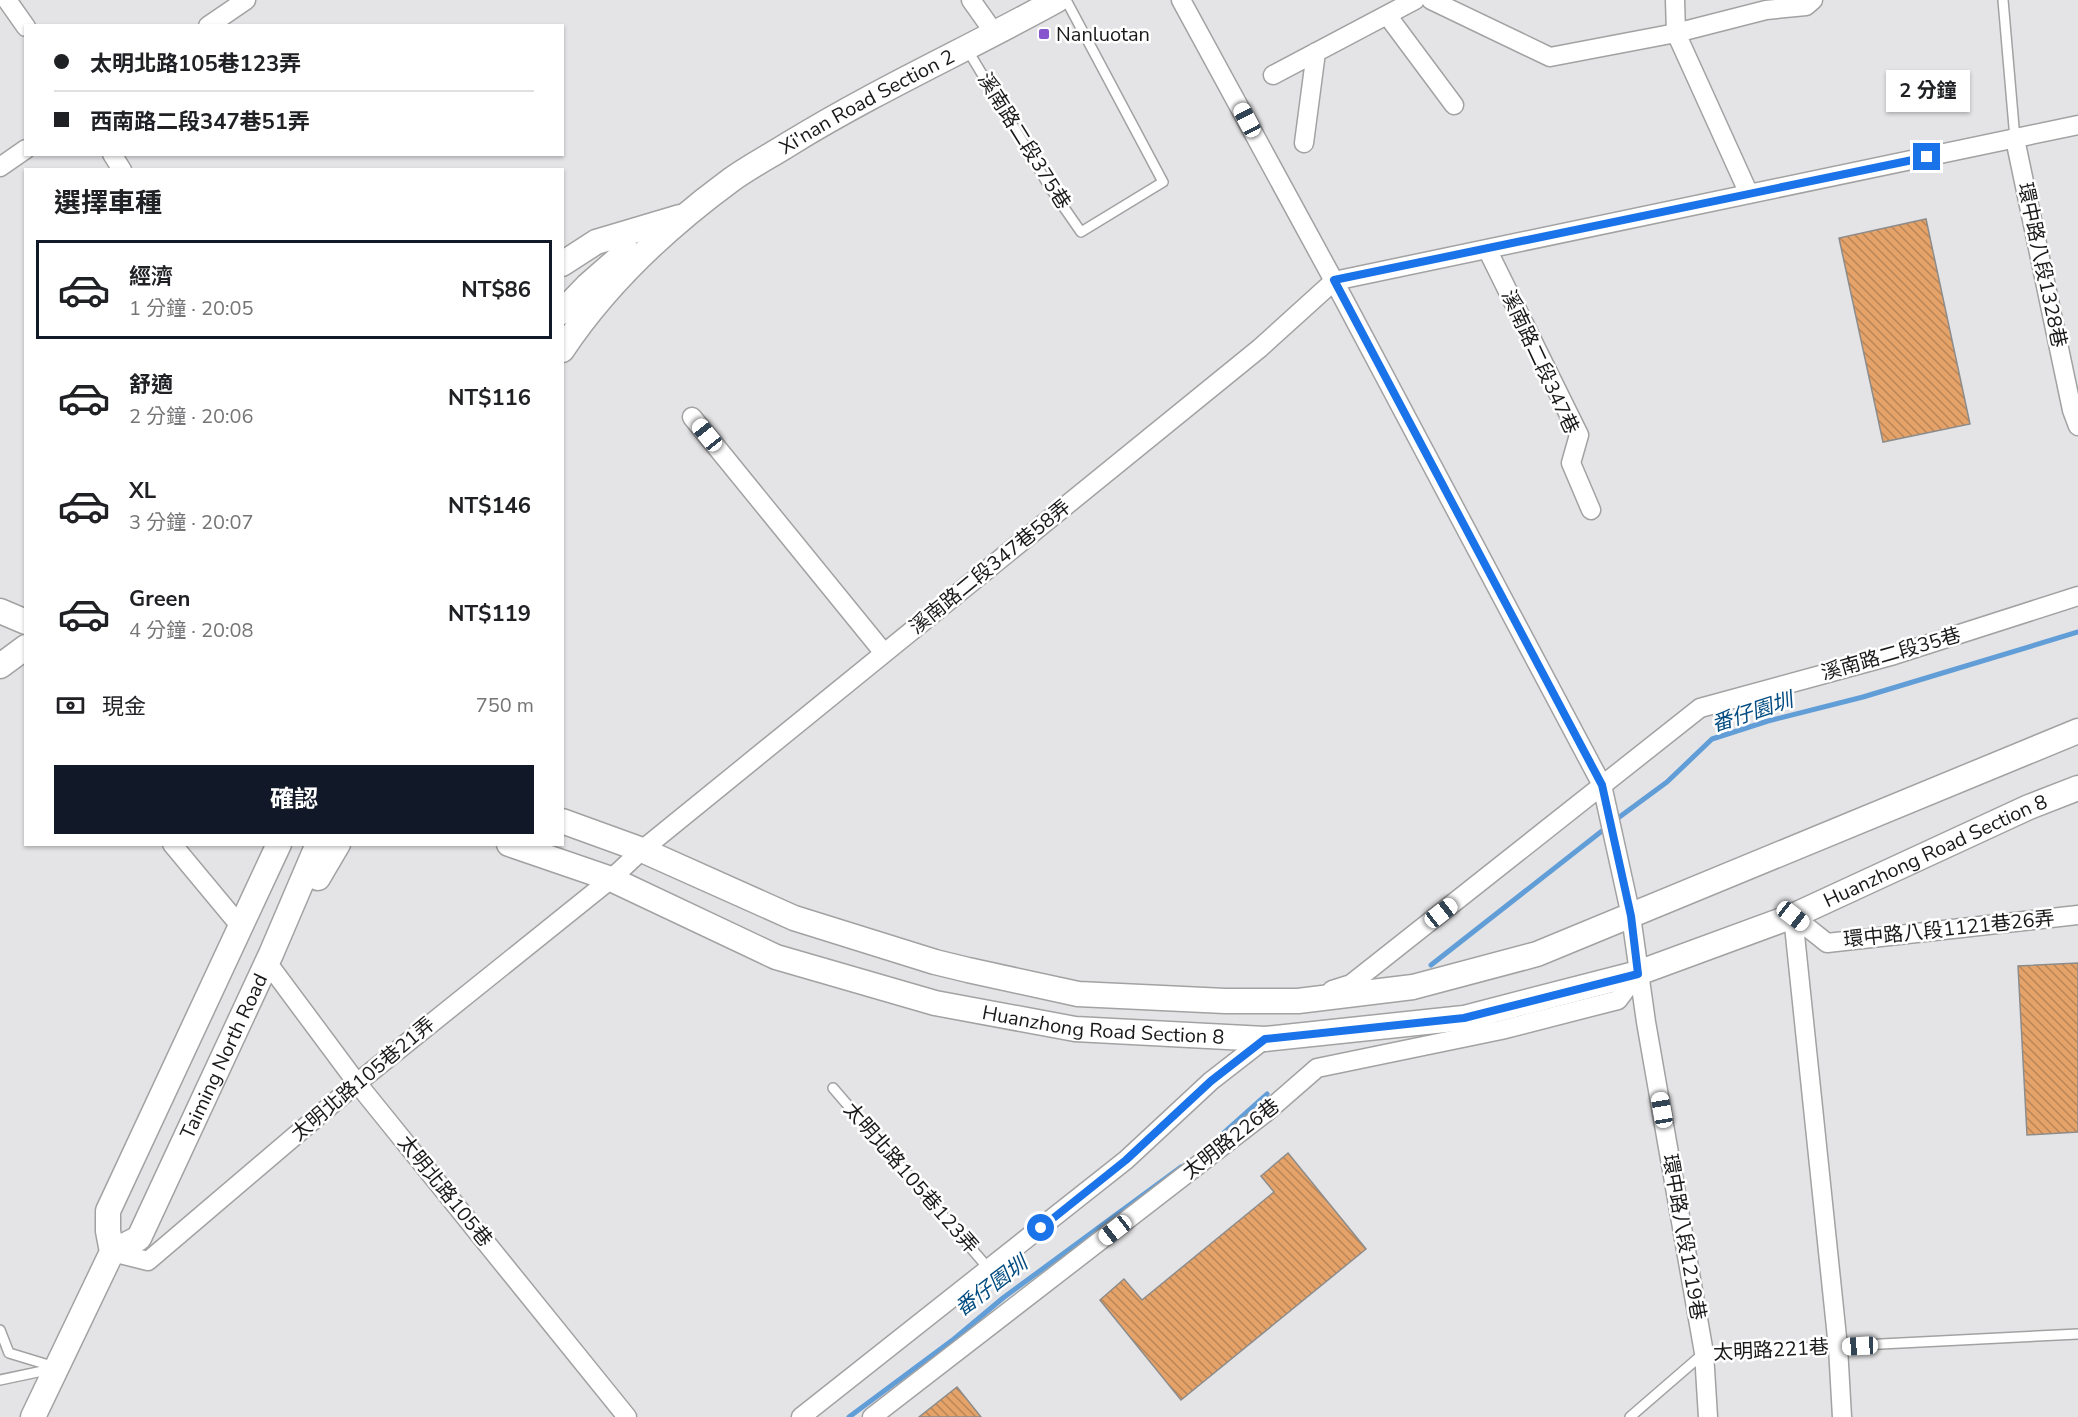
<!DOCTYPE html>
<html lang="zh-TW">
<head>
<meta charset="utf-8">
<style>
  :root { --surface:#fff; --page:#f6f6f6; --text:#202124; --muted:#757577; --line:#e0e0e0; --accent:#111827 }
  body { margin:0; font-family:"Nunito Sans","Noto Sans TC",sans-serif; background:var(--page); color:var(--text); height:100vh; display:flex; flex-direction:column; font-size:22px; white-space:nowrap }
  * { box-sizing:border-box; margin:0 }
  p { font-size:20px; color:var(--muted) }
  .icon { flex:none; width:33px; height:33px; fill:none; stroke:currentColor; stroke-width:2; stroke-linecap:round; stroke-linejoin:round }
  .map { position:relative; flex:1; overflow:hidden }
  .panel { position:absolute; left:24px; top:168px; width:540px; height:678px; display:flex; flex-direction:column; background:var(--surface); border-radius:0px; box-shadow:0 2px 4px #0004 }
  .panel>* { flex:none }
  .top-card { position:absolute; left:24px; top:24px; width:540px; height:132px; border-radius:0px; box-shadow:0 2px 4px #0004; display:grid; align-content:center; height:132px; padding:0 30px; background:var(--surface) }
  .end { position:absolute; width:27px; height:27px; margin:-14px; border:8px solid #1a73e8; background:#fff; box-shadow:0 0 0 3px #fff }
  .from { border-radius:50% }
  .bubble { position:absolute; height:42px; border-radius:0px; background:var(--surface); box-shadow:0 2px 4px #0004; font-size:20px; font-weight:700; line-height:42px; text-align:center }
  .car { position:absolute; width:18px; height:36px; margin:-18px -9px; border-radius:8px; box-shadow:0 0 4px 2px #0007; background:linear-gradient(#fff 24%,#345 0 40%,#fff 0 76%,#345 0 86%,#fff 0) }
  .top-card b { display:flex; align-items:center; gap:21px; height:57px; font-size:22px }
  .top-card b+b { border-top:2px solid var(--line) }
  .top-card i { width:15px; height:15px; background:var(--text) }
  ul { padding:0; list-style:none }
  li { display:flex; align-items:center; gap:18px; height:99px; margin:0 12px 9px; padding:0 18px; border:3px solid transparent; border-radius:0px }
  li div { flex:1 }
  li b { display:block; font-size:22px }
  li em { font-style:normal; font-weight:700 }
  li.selected { border-color:var(--accent) }
  li>.icon { width:54px; height:54px; stroke-width:1.5 }
  h2 { padding:0 30px; font-size:27px; line-height:72px }
  .pay { display:flex; align-items:center; gap:15px; height:66px; padding:0 30px; font-size:22px }
  .pay p { margin-inline-start:auto }
  .action { display:flex; gap:12px; margin-top:auto; padding:12px 30px }
  .action a { flex:1; height:69px; border-radius:0px; background:var(--accent); color:#fff; font-size:24px; font-weight:700; line-height:69px; text-align:center }
  .map>svg:first-child { display:block }
  .lines { fill:none; stroke-linecap:round; stroke-linejoin:round }
  .stream { stroke:#619dd7; stroke-width:5 }
  .building { fill:url(#building-back-hatch); stroke:#8d8c8b; stroke-width:1.5 }
  .lane-casing { stroke:#a2a2a3; stroke-width:12 }
  .street-casing { stroke:#a2a2a3; stroke-width:21 }
  .secondary-casing { stroke:#a2a2a3; stroke-width:27 }
  .lane { stroke:#fff; stroke-width:9 }
  .street { stroke:#fff; stroke-width:18 }
  .secondary { stroke:#fff; stroke-width:24 }
  .route { stroke:#1a73e8; stroke-width:8 }
  .poi-dot { fill:#8756ce; stroke:#fff; stroke-width:2 }
  .labels { text-anchor:middle; dominant-baseline:central; stroke-width:5; stroke-linejoin:round; paint-order:stroke }
  .poi-label { font-size:20px; fill:#191919; stroke:#fff; text-anchor:start }
  .street-label { font-size:20px; fill:#191919; stroke:#fff }
  .water-label { font-size:21px; font-style:italic; fill:#024c81; stroke:#fff }
</style>
</head>
<body>
<div class="map">
<svg width="2078" height="1417" viewBox="0 0 2078 1417">
  <defs>
    <pattern id="building-back-hatch" width="6" height="6" patternUnits="userSpaceOnUse" patternTransform="scale(1.5)"><rect width="6" height="6" fill="#e5a36a"/><path d="M-1 5l2 2M0 0l6 6M5-1l2 2" fill="none" stroke="#b98456"/></pattern>
  </defs>
  <rect width="100%" height="100%" fill="#e4e4e6"/>
  <g class="lines">
    <path class="stream" d="M1614 821 1667 782 1712 739 1768 721 1863 697 2078 632
      M1431 965 1607 827
      M1210 1145 1267 1094
      M849 1417 954 1339 1003 1298 1181 1167"/>
  </g>
  <path class="building" d="M1926 219 1970 424 1883 442 1839 238Z
    M2078 963V1132L2027 1135 2018 966Z
    M1288 1153 1366 1249 1181 1400 1100 1300 1124 1279 1142 1300 1274 1192 1261 1176Z
    M957 1387 981 1417H919Z"/>
  <g class="lines">
    <g class="lane-casing">
      <path id="lane" d="M2003 0 2015 139
        M967 49 1049 186 1081 232 1163 182 1066 0
        M833 1088 989 1269
        M0 1330 9 1353 55 1367
        M0 1380 52 1369
        M1630 1417 1704 1353 2078 1334"/>
    </g>
    <g class="street-casing">
      <path id="street" d="M7 0 26 27
        M971 0 995 34
        M1181 0 1334 281 1602 785 1631 916 1646 1022 1704 1353 1708 1417
        M1431 0 1550 57 1676 33 1766 10 1806 6 1813 0
        M1675 0 1676 33 1749 194
        M1387 15 1454 105
        M208 26 246 0
        M1273 75 1415 0
        M2015 139 2072 410 2078 426
        M1304 143 1316 52
        M112 154 122 170
        M0 167 26 149
        M1487 249 1579 435 1571 463 1591 510
        M692 417 884 653
        M172 844 241 927
        M1793 916 1838 1347 1842 1417
        M1793 916 1827 943 2078 915
        M267 962 357 1083 627 1417
        M1332 990 1351 984 1700 708 1894 655 2078 596
        M112 1252 148 1261 357 1083 611 879 642 850 1260 348 1334 281 2078 125
        M801 1417 1126 1160 1211 1081 1265 1039
        M872 1417 1264 1114 1317 1068 1501 1030 1618 1000 1638 973"/>
    </g>
    <g class="secondary-casing">
      <g id="secondary">
        <path d="M562 264 596 242 680 217"/>
        <path d="M562 312 587 286 627 251"/>
        <path id="s1" d="M562 350C606 284 667 227 731 180 749 167 770 156 789 144 875 91 968 49 1057 0"/>
        <path d="M0 611 26 622"/>
        <path d="M0 666 26 647"/>
        <path d="M562 821 642 850 794 918 935 962 968 970 1078 994 1225 1001H1298L1413 987 1537 954 2078 731"/>
        <path id="s2" d="M509 844 611 879 776 957 935 1003 1075 1029 1265 1039 1464 1018 1638 973 1793 916 2029 807 2078 788"/>
        <path d="M318 878 338 844"/>
        <path id="s3" d="M112 1252 139 1238 271 954 318 844"/>
        <path d="M33 1417 112 1252 108 1231V1211L279 844"/>
      </g>
    </g>
    <use href="#lane" class="lane"/>
    <use href="#street" class="street"/>
    <use href="#secondary" class="secondary"/>
  </g>
  <g class="lines">
    <path class="route" d="M1041 1228 1126 1160 1211 1081 1265 1039 1464 1018 1638 974 1631 916 1602 785 1334 280 1927 157"/>
  </g>
  <rect class="poi-dot" x="1038" y="28" width="12" height="12" rx="3"/>
  <g class="labels">
    <g class="poi-label">
      <text x="1056" y="34">Nanluotan</text>
    </g>
    <g class="street-label">
      <text stroke="none"><textPath href="#s1" startOffset="398">Xi'nan Road Section 2</textPath></text>
      <text transform="translate(1024 141) rotate(58)">溪南路二段375巷</text>
      <text transform="translate(2042 265) rotate(78)">環中路八段1328巷</text>
      <text transform="translate(1540 362) rotate(65)">溪南路二段347巷</text>
      <text transform="translate(990 567) rotate(-39)">溪南路二段347巷58弄</text>
      <text transform="translate(1891 654) rotate(-16)">溪南路二段35巷</text>
      <text stroke="none"><textPath href="#s2" startOffset="1490">Huanzhong Road Section 8</textPath></text>
      <text transform="translate(1949 929) rotate(-6)">環中路八段1121巷26弄</text>
      <text stroke="none"><textPath href="#s2" startOffset="626">Huanzhong Road Section 8</textPath></text>
      <text stroke="none"><textPath href="#s3" startOffset="231">Taiming North Road</textPath></text>
      <text transform="translate(363 1079) rotate(-40)">太明北路105巷21弄</text>
      <text transform="translate(1231 1139) rotate(-38)">太明路226巷</text>
      <text transform="translate(911 1178) rotate(49)">太明北路105巷123弄</text>
      <text transform="translate(445 1191) rotate(51)">太明北路105巷</text>
      <text transform="translate(1684 1237) rotate(80)">環中路八段1219巷</text>
      <text transform="translate(1771 1350) rotate(-3)">太明路221巷</text>
    </g>
    <g class="water-label">
      <text transform="translate(1752 712) rotate(-18)">番仔園圳</text>
      <text transform="translate(991 1286) rotate(-37)">番仔園圳</text>
    </g>
  </g>
</svg>
<i class="end from" style="left:1041px;top:1228px"></i>
<i class="end" style="left:1927px;top:157px"></i>
<div class="bubble" style="left:1886px;top:70px;width:84px">2 分鐘</div>
<i class="car" style="left:1247px;top:120px;rotate:332deg"></i>
<i class="car" style="left:707px;top:435px;rotate:321deg"></i>
<i class="car" style="left:1441px;top:913px;rotate:52deg"></i>
<i class="car" style="left:1793px;top:916px;rotate:128deg"></i>
<i class="car" style="left:1662px;top:1110px;rotate:350deg"></i>
<i class="car" style="left:1115px;top:1230px;rotate:232deg"></i>
<i class="car" style="left:1860px;top:1346px;rotate:267deg"></i>
<div class="top-card">
<b><i class="from"></i>太明北路105巷123弄</b>
<b><i></i>西南路二段347巷51弄</b>
</div>
<section class="panel">
<h2>選擇車種</h2>
<ul>
<li class="selected"><svg class="icon" aria-label="car" viewBox="0 0 24 24"><path d="M5 17H2v-5l4-1 3-4h7l3 4 3 1v5h-3M9 17h6M6 11h13"/><circle cx="7" cy="17" r="2"/><circle cx="17" cy="17" r="2"/></svg><div><b>經濟</b><p>1 分鐘 · 20:05</p></div><em>NT$86</em></li>
<li><svg class="icon" aria-label="car" viewBox="0 0 24 24"><path d="M5 17H2v-5l4-1 3-4h7l3 4 3 1v5h-3M9 17h6M6 11h13"/><circle cx="7" cy="17" r="2"/><circle cx="17" cy="17" r="2"/></svg><div><b>舒適</b><p>2 分鐘 · 20:06</p></div><em>NT$116</em></li>
<li><svg class="icon" aria-label="car" viewBox="0 0 24 24"><path d="M5 17H2v-5l4-1 3-4h7l3 4 3 1v5h-3M9 17h6M6 11h13"/><circle cx="7" cy="17" r="2"/><circle cx="17" cy="17" r="2"/></svg><div><b>XL</b><p>3 分鐘 · 20:07</p></div><em>NT$146</em></li>
<li><svg class="icon" aria-label="car" viewBox="0 0 24 24"><path d="M5 17H2v-5l4-1 3-4h7l3 4 3 1v5h-3M9 17h6M6 11h13"/><circle cx="7" cy="17" r="2"/><circle cx="17" cy="17" r="2"/></svg><div><b>Green</b><p>4 分鐘 · 20:08</p></div><em>NT$119</em></li>
</ul>
<div class="pay"><svg class="icon" aria-label="cash" viewBox="0 0 24 24"><path d="M3 7h18v10H3z"/><circle cx="12" cy="12" r="2"/></svg>現金<p>750 m</p></div>
<div class="action"><a>確認</a></div>
</section>
</div>
</body>
</html>
